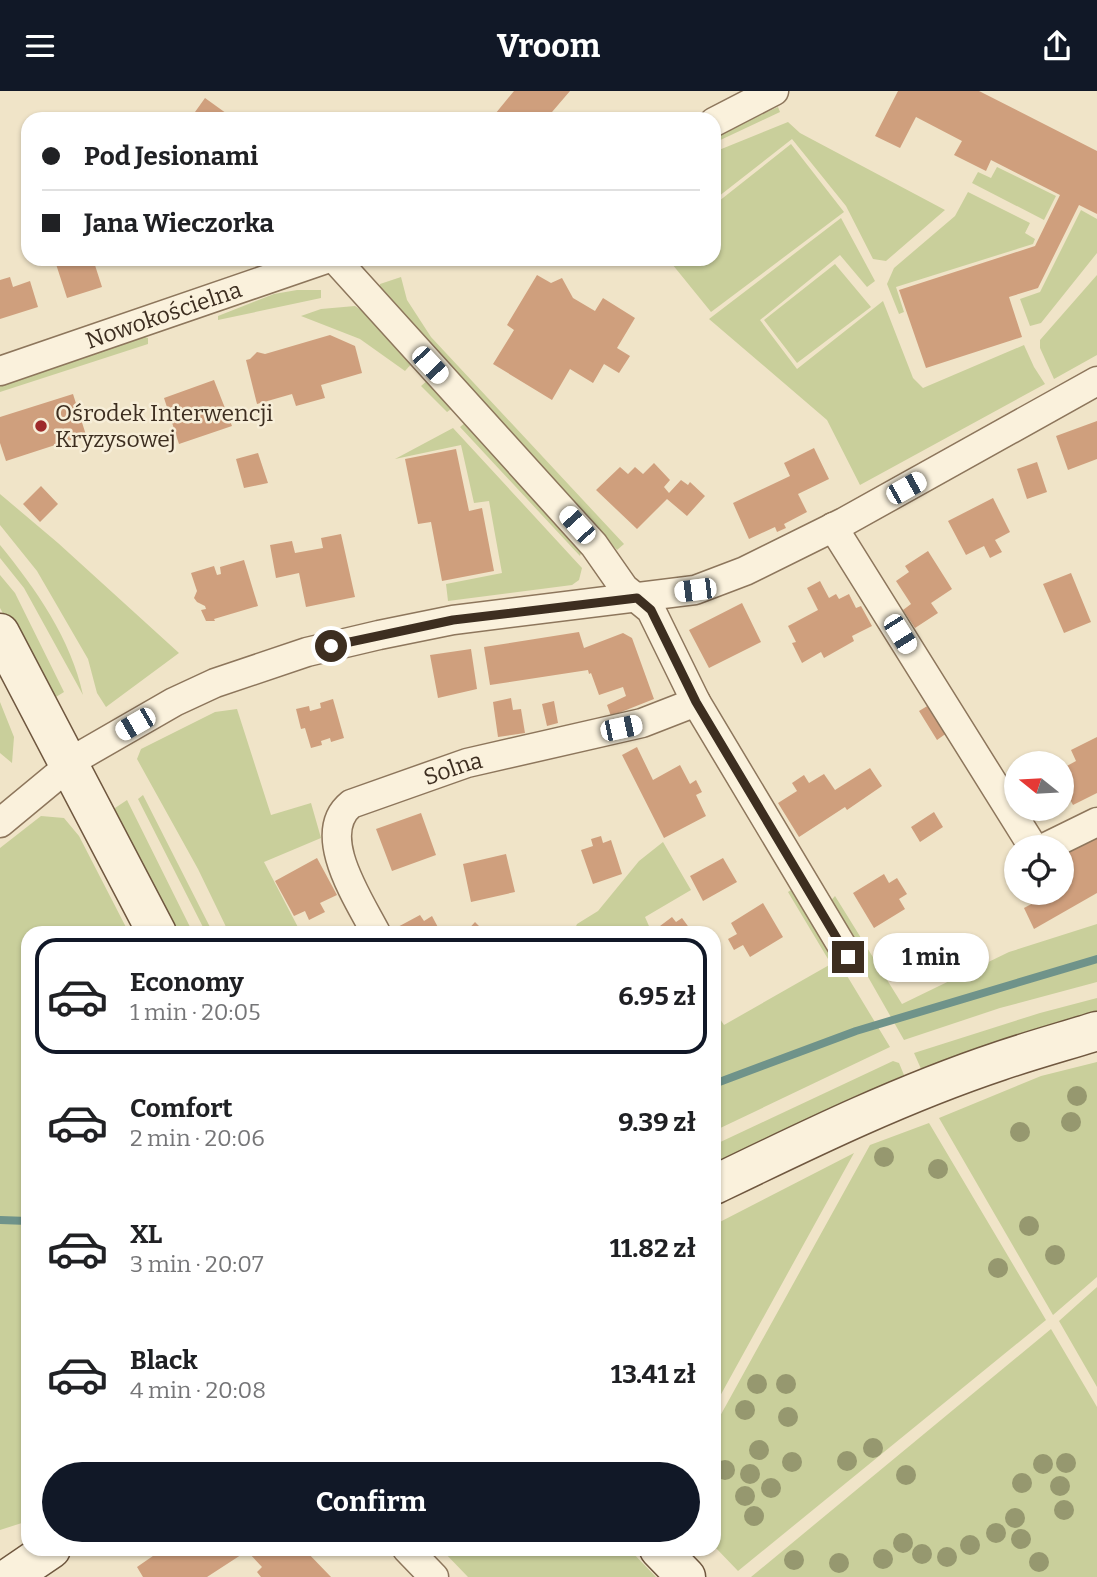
<!DOCTYPE html>
<html lang="en">
<head>
<meta charset="utf-8">
<style>
  :root { --surface:#fff; --page:#f6f6f6; --text:#202124; --muted:#757577; --line:#e0e0e0; --accent:#111827 }
  body { margin:0; font-family:Bitter,serif; background:var(--page); color:var(--text); height:100vh; display:flex; flex-direction:column; font-size:26px; white-space:nowrap }
  * { box-sizing:border-box; margin:0 }
  p { font-size:23px; color:var(--muted) }
  .icon { flex:none; width:38px; height:38px; fill:none; stroke:currentColor; stroke-width:2; stroke-linecap:round; stroke-linejoin:round }
  .map { position:relative; flex:1; overflow:hidden }
  .details { position:absolute; left:21px; top:835px; width:700px; height:630px; display:flex; flex-direction:column; background:var(--surface); border-radius:21px; box-shadow:0 2px 5px #0004 }
  .details>* { flex:none }
  .hud { position:absolute; left:21px; top:21px; width:700px; height:154px; border-radius:21px; box-shadow:0 2px 5px #0004; display:grid; align-content:center; height:154px; padding:0 21px; background:var(--surface) }
  .needle { width:46px; rotate:288deg }
  .controls { position:absolute; left:1004px; top:660px; display:grid; gap:14px }
  .controls a { display:grid; place-items:center; width:70px; height:70px; border-radius:50%; background:var(--surface); box-shadow:0 2px 5px #0004; font-size:35px }
  .end { position:absolute; width:32px; height:32px; margin:-16px; border:9px solid #3d2e20; background:#fff; box-shadow:0 0 0 4px #fff }
  .from { border-radius:50% }
  .bubble { position:absolute; height:49px; border-radius:24px; background:var(--surface); box-shadow:0 2px 5px #0004; font-size:23px; font-weight:700; line-height:49px; text-align:center }
  .car { position:absolute; width:21px; height:42px; margin:-21px -10px; border-radius:9px; box-shadow:0 0 5px 2px #0007; background:linear-gradient(#fff 24%,#345 0 40%,#fff 0 76%,#345 0 86%,#fff 0) }
  .hud b { display:flex; align-items:center; gap:24px; height:66px; font-size:26px }
  .hud b+b { border-top:2px solid var(--line) }
  .hud i { width:18px; height:18px; background:var(--text) }
  ul { padding:12px 0 0; list-style:none }
  li { display:flex; align-items:center; gap:21px; height:116px; margin:0 14px 10px; padding:0 7px; border:4px solid transparent; border-radius:21px }
  li div { flex:1 }
  li b { display:block; font-size:26px }
  li em { font-style:normal; font-weight:700 }
  li.current { border-color:var(--accent) }
  li>.icon { width:63px; height:63px; stroke-width:1.5 }
  .primary-button { display:flex; gap:14px; margin-top:auto; padding:14px 21px }
  .primary-button a { flex:1; height:80px; border-radius:42px; background:var(--accent); color:#fff; font-size:28px; font-weight:700; line-height:80px; text-align:center }
  header { display:flex; justify-content:space-between; align-items:center; height:91px; padding:0 21px; background:var(--accent); color:#fff; font-size:32px; font-weight:700 }
  .map>svg:first-child { display:block }
  .green { fill:#c9cf9b }
  .lines { fill:none; stroke-linecap:round; stroke-linejoin:round }
  .stream { stroke:#6f938a; stroke-width:8 }
  .building { fill:#cf9f7d }
  .street-casing { stroke:#8d765c; stroke-width:31 }
  .secondary-casing { stroke:#6f573f; stroke-width:41 }
  .street { stroke:#faf1dc; stroke-width:28 }
  .secondary { stroke:#faf1dc; stroke-width:38 }
  .tree { fill:#96986f }
  .route { stroke:#3d2e20; stroke-width:9 }
  .poi-dot { fill:#9e2a2b; stroke:#f7eed8; stroke-width:2.5 }
  .labels { text-anchor:middle; dominant-baseline:central; stroke-width:5; stroke-linejoin:round; paint-order:stroke }
  .street-label { font-size:23px; fill:#3d2e20; stroke:#f7eed8 }
  .poi-label { font-size:23px; fill:#3d2e20; stroke:#f7eed8; text-anchor:start }
</style>
</head>
<body>
<header><svg class="icon" aria-label="menu" viewBox="0 0 24 24"><path d="M4 6h16M4 12h16M4 18h16"/></svg>Vroom<svg class="icon" aria-label="share" viewBox="0 0 24 24"><path d="M12 15V3M7 8l5-5 5 5M5 13v7h14v-7"/></svg></header>
<div class="map">
<svg width="1097" height="1486" viewBox="0 0 1097 1486">
  <rect width="100%" height="100%" fill="#f0e4c8"/>
  <path class="green" d="M778 16 780 21 714 52V45Z
    M788 31 800 42 945 119 886 170 873 168 846 115 792 48 714 109V61Z
    M791 53 844 121 711 221 668 168H714V114Z
    M997 76 1056 105 1044 129 972 92 978 81 991 87Z
    M968 101 1030 132 1025 142 1035 148 1033 153 896 196 904 221 899 223 887 193 894 177 955 125Z
    M1081 119 1097 128V162L1041 232 1030 235 1020 208 1040 201Z
    M841 127 875 190 867 196 840 164 760 229 797 278 883 210 913 287 923 297 1024 254 1034 276 1045 293 860 394 827 329 709 228Z
    M835 173 871 216 797 272 764 229Z
    M1097 184V264L1054 288 1040 257V249Z
    M401 186 407 209 431 246 624 453 617 459 382 206 379 200 380 193Z
    M297 199H321V207L218 229V225L274 203Z
    M355 215 365 222 413 271 405 280 360 248 301 225 321 218Z
    M142 245 148 247V253L0 301V292Z
    M428 289 454 316 447 321 421 295Z
    M466 331 582 459 580 465 460 336Z
    M453 337 582 477 579 489 572 494 448 510 446 493 502 482 489 410 474 412 461 354 395 368Z
    M0 403 58 452 179 562 106 616 97 602 88 568 37 480 0 434Z
    M0 454C36 498 71 548 83 604L24 497 0 467Z
    M0 484 15 502 64 601 51 609 0 517Z
    M0 611 14 646 12 672 0 662Z
    M237 618 271 724 311 712 321 747 264 771 301 842H229L198 778 137 668 141 658 215 621Z
    M143 704 213 842H206L138 708Z
    M127 709 193 842H174L112 719Z
    M41 725 64 727 79 745 129 842H28V1430L0 1439V757Z
    M663 751 691 799 645 826 652 842H573L577 833 598 820 639 770Z
    M794 797 890 956 714 1040V919L724 934 831 873 788 801Z
    M835 805 902 913 1009 861 1097 833V891L1000 917 904 949 827 814Z
    M1097 907V923L922 980 914 962 1040 922Z
    M893 970 899 972 904 984 714 1073V1054Z
    M1097 971V1186L1053 1224 939 1027 1041 985Z
    M929 1032 1046 1229 738 1480 714 1455V1336L870 1054Z
    M854 1062 714 1316V1134Z
    M1097 1196V1296L1059 1230Z
    M1051 1238 1097 1316V1486H751Z
    M441 1458H629L656 1486H468Z"/>
  <g class="lines">
    <path class="stream" d="M714 993 856 940 1097 868
      M0 1129 28 1130"/>
  </g>
  <path class="building" d="M514 0H570L546 28H491Z
    M898 0H979L1097 60V123L1079 114 1038 197 1009 206 1022 246 926 277 899 199 1035 155 1060 104 991 69 986 80 954 64 962 50 916 26 900 57 875 45Z
    M205 7 230 25 231 24 237 28H190Z
    M61 168H93L102 196 67 207 55 170Z
    M537 184 551 192 562 187 573 207 595 220 603 207 635 227 617 257 630 265 619 282 604 273 593 292 570 278 552 309 493 273 514 239 507 234Z
    M10 186 13 196 30 190 38 216 0 228V189Z
    M330 244 355 255 362 282 321 294 325 307 296 315 292 303 257 313 246 269 250 268 257 261 265 263Z
    M214 289 232 335 179 353 164 307Z
    M73 303 86 344 6 370 0 352V326Z
    M1097 330V368L1068 379 1056 345Z
    M814 357 829 388 798 403 807 421 784 433 786 437 777 441 775 436 749 448 733 412 790 385 784 372Z
    M456 358 469 420 482 417 494 480 442 490 431 431 418 433 405 368Z
    M258 362 268 392 244 397 236 368Z
    M1037 371 1047 401 1027 408 1017 378Z
    M654 372 670 389 664 396 669 402 681 389 688 394 690 391 705 405 687 425 667 408 637 438 596 399 620 376 628 383 635 376 643 383Z
    M41 395 58 413 40 431 23 413Z
    M993 407 1010 441 995 449 1002 461 990 467 984 455 966 464 948 430Z
    M341 443 355 506 306 516 299 482 276 487 270 454 292 450 295 462 323 457 321 447Z
    M928 460 952 498 931 512 938 522 915 537 903 519 911 513 896 490 909 481 905 475Z
    M244 469 258 515 214 528 215 530H206L201 519 206 518 205 515 197 511 194 507 197 500 191 482 214 475 217 484 221 483 220 476Z
    M1071 482 1091 531 1064 542 1043 493Z
    M820 490 829 507 836 503 839 508 849 503 856 517 861 515 872 535 852 545 854 550 824 567 821 561 802 572 792 552 796 551 788 535 818 519 807 497Z
    M742 512 761 551 709 577 689 539Z
    M579 541 584 557 623 542 632 547 654 608 611 625 607 614 626 605 623 596 599 604 591 582 589 583 588 579 490 594 484 556Z
    M471 558 477 598 438 607 430 564Z
    M511 607 513 619 521 618 525 642 498 646 493 611Z
    M333 608 344 647 331 651 330 647 321 650 322 654 311 657 305 637 301 638 296 618 309 615 310 620 321 617 320 612Z
    M554 610 558 632 547 635 542 613Z
    M934 611 951 639 937 649 919 620Z
    M1097 646V702L1073 714 1067 703 1062 705V690L1070 686 1065 676 1076 670 1071 659Z
    M637 656 653 689 680 674 690 693 696 689 702 701 696 704 706 725 664 747 622 664Z
    M870 677 882 695 847 719 845 716 799 746 778 712 797 700 792 692 804 684 809 692 824 683 835 699Z
    M934 721 943 736 920 751 911 736Z
    M421 722 436 764 392 780 376 738Z
    M1097 742V802L1034 838 1024 817 1052 802H1062V760Z
    M601 745 603 752 611 749 622 783 593 793 581 759 593 755 591 748Z
    M506 763 515 801 471 811 463 773Z
    M317 767 337 804 320 812 325 821 309 829 305 820 294 825 275 790Z
    M723 767 737 791 703 810 690 785Z
    M884 783 889 792 897 787 907 803 899 808 905 818 874 837 853 802Z
    M763 812 783 846 750 866 743 854 734 859 728 848 737 843 731 832Z
    M420 824 424 830 432 825 441 842H396L394 838Z
    M672 826 676 831 682 827 693 842H664L660 835Z
    M475 831 482 838 478 842H465Z
    M163 1458H304L331 1486H261L257 1481 262 1476 247 1460 207 1486H143L137 1476Z"/>
  <g class="lines">
    <g class="street-casing">
      <g id="street">
        <path d="M714 31 774 0"/>
        <path d="M335 168 594 454 624 497 651 519 696 611 848 865"/>
        <path id="s1" d="M0 280 326 168"/>
        <path d="M833 436 1033 756"/>
        <path d="M0 732 82 664 174 611 215 592 307 561 379 544 453 529 695 499 745 480 844 431 1097 290"/>
        <path d="M1046 756 1097 731"/>
        <path id="s2" d="M376 842C359 809 314 743 351 713L467 672 642 632 696 611"/>
        <path d="M407 1458 434 1486"/>
      </g>
    </g>
    <g class="secondary-casing">
      <path id="secondary" d="M0 542 157 842
        M714 1094C807 1049 901 1003 1000 970 1032 959 1065 950 1097 940
        M659 1458 686 1486
        M10 1486 51 1458"/>
    </g>
    <use href="#street" class="street"/>
    <use href="#secondary" class="secondary"/>
  </g>
  <g class="tree">
    <circle cx="1077" cy="1005" r="10"/>
    <circle cx="1071" cy="1031" r="10"/>
    <circle cx="1020" cy="1041" r="10"/>
    <circle cx="884" cy="1066" r="10"/>
    <circle cx="938" cy="1078" r="10"/>
    <circle cx="1029" cy="1135" r="10"/>
    <circle cx="1055" cy="1164" r="10"/>
    <circle cx="998" cy="1177" r="10"/>
    <circle cx="757" cy="1293" r="10"/>
    <circle cx="786" cy="1293" r="10"/>
    <circle cx="745" cy="1319" r="10"/>
    <circle cx="788" cy="1326" r="10"/>
    <circle cx="873" cy="1357" r="10"/>
    <circle cx="759" cy="1359" r="10"/>
    <circle cx="847" cy="1370" r="10"/>
    <circle cx="792" cy="1371" r="10"/>
    <circle cx="1066" cy="1372" r="10"/>
    <circle cx="1043" cy="1373" r="10"/>
    <circle cx="725" cy="1379" r="10"/>
    <circle cx="750" cy="1383" r="10"/>
    <circle cx="906" cy="1384" r="10"/>
    <circle cx="1022" cy="1392" r="10"/>
    <circle cx="1060" cy="1395" r="10"/>
    <circle cx="771" cy="1397" r="10"/>
    <circle cx="745" cy="1405" r="10"/>
    <circle cx="1064" cy="1419" r="10"/>
    <circle cx="754" cy="1425" r="10"/>
    <circle cx="1015" cy="1427" r="10"/>
    <circle cx="996" cy="1442" r="10"/>
    <circle cx="1021" cy="1448" r="10"/>
    <circle cx="903" cy="1452" r="10"/>
    <circle cx="970" cy="1454" r="10"/>
    <circle cx="922" cy="1463" r="10"/>
    <circle cx="947" cy="1466" r="10"/>
    <circle cx="883" cy="1468" r="10"/>
    <circle cx="794" cy="1469" r="10"/>
    <circle cx="1039" cy="1471" r="10"/>
    <circle cx="839" cy="1472" r="10"/>
  </g>
  <g class="lines">
    <path class="route" d="M331 555 453 529 637 507 651 519 696 611 848 866"/>
  </g>
  <circle class="poi-dot" cx="41" cy="335" r="7"/>
  <g class="labels">
    <g class="street-label">
      <text stroke="none"><textPath href="#s1" startOffset="173">Nowokościelna</textPath></text>
      <text stroke="none"><textPath href="#s2" startOffset="250">Solna</textPath></text>
    </g>
    <g class="poi-label">
      <text x="55" y="322">Ośrodek Interwencji<tspan x="55" dy="26">Kryzysowej</tspan></text>
    </g>
  </g>
</svg>
<div class="controls">
<a><svg class="needle" viewBox="-14 -14 28 28"><path d="M0-13l5 13h-10z" fill="#e53935"/><path d="M0 13l5-13h-10z" fill="#757577"/></svg></a>
<a><svg class="icon" aria-label="locate" viewBox="0 0 24 24"><circle cx="12" cy="12" r="6"/><path d="M12 2v4M12 18v4M2 12h4M18 12h4"/></svg></a>
</div>
<i class="end from" style="left:331px;top:555px"></i>
<i class="end" style="left:848px;top:866px"></i>
<div class="bubble" style="left:873px;top:842px;width:116px">1 min</div>
<i class="car" style="left:430px;top:274px;rotate:137deg"></i>
<i class="car" style="left:906px;top:397px;rotate:61deg"></i>
<i class="car" style="left:577px;top:434px;rotate:318deg"></i>
<i class="car" style="left:695px;top:499px;rotate:263deg"></i>
<i class="car" style="left:900px;top:543px;rotate:148deg"></i>
<i class="car" style="left:135px;top:633px;rotate:240deg"></i>
<i class="car" style="left:621px;top:637px;rotate:78deg"></i>
<div class="hud">
<b><i class="from"></i>Pod Jesionami</b>
<b><i></i>Jana Wieczorka</b>
</div>
<section class="details">
<ul>
<li class="current"><svg class="icon" aria-label="car" viewBox="0 0 24 24"><path d="M5 17H2v-5l4-1 3-4h7l3 4 3 1v5h-3M9 17h6M6 11h13"/><circle cx="7" cy="17" r="2"/><circle cx="17" cy="17" r="2"/></svg><div><b>Economy</b><p>1 min · 20:05</p></div><em>6.95 zł</em></li>
<li><svg class="icon" aria-label="car" viewBox="0 0 24 24"><path d="M5 17H2v-5l4-1 3-4h7l3 4 3 1v5h-3M9 17h6M6 11h13"/><circle cx="7" cy="17" r="2"/><circle cx="17" cy="17" r="2"/></svg><div><b>Comfort</b><p>2 min · 20:06</p></div><em>9.39 zł</em></li>
<li><svg class="icon" aria-label="car" viewBox="0 0 24 24"><path d="M5 17H2v-5l4-1 3-4h7l3 4 3 1v5h-3M9 17h6M6 11h13"/><circle cx="7" cy="17" r="2"/><circle cx="17" cy="17" r="2"/></svg><div><b>XL</b><p>3 min · 20:07</p></div><em>11.82 zł</em></li>
<li><svg class="icon" aria-label="car" viewBox="0 0 24 24"><path d="M5 17H2v-5l4-1 3-4h7l3 4 3 1v5h-3M9 17h6M6 11h13"/><circle cx="7" cy="17" r="2"/><circle cx="17" cy="17" r="2"/></svg><div><b>Black</b><p>4 min · 20:08</p></div><em>13.41 zł</em></li>
</ul>
<div class="primary-button"><a>Confirm</a></div>
</section>
</div>
</body>
</html>
